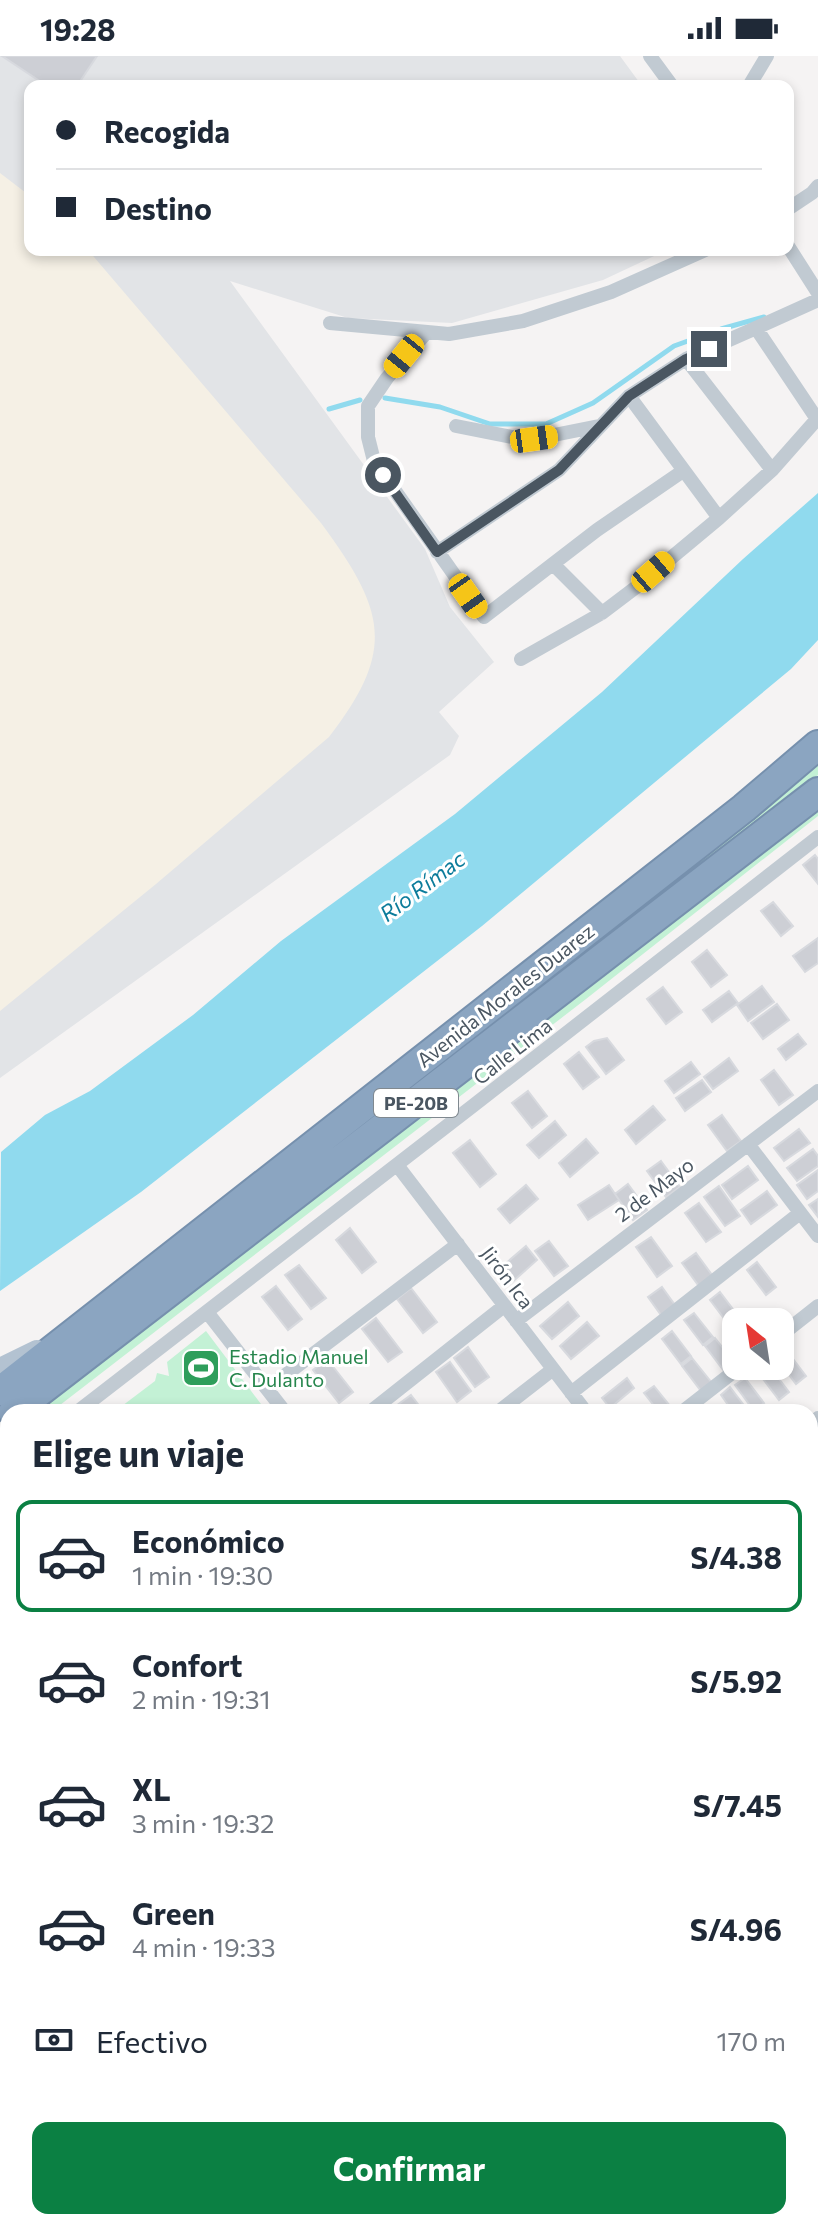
<!DOCTYPE html>
<html lang="es">
<head>
<meta charset="utf-8">
<style>
  :root { --surface:#fff; --page:#f6f6f7; --text:#1f2937; --muted:#747a83; --line:#e0e1e3; --accent:#0b8043 }
  body { margin:0; font-family:Commissioner,sans-serif; background:var(--page); color:var(--text); height:100vh; display:flex; flex-direction:column; font-size:30px; white-space:nowrap }
  * { box-sizing:border-box; margin:0 }
  p { font-size:26px; color:var(--muted) }
  .icon { flex:none; width:44px; height:44px; fill:none; stroke:currentColor; stroke-width:2; stroke-linecap:round; stroke-linejoin:round }
  .map { position:relative; flex:1; overflow:hidden }
  .drawer { position:absolute; left:0px; top:1348px; width:818px; height:826px; display:flex; flex-direction:column; background:var(--surface); border-radius:24px 24px 0 0; box-shadow:0 4px 12px #0003 }
  .drawer>* { flex:none }
  .guide { position:absolute; left:24px; top:24px; width:770px; height:176px; border-radius:16px; box-shadow:0 4px 12px #0003; display:grid; align-content:center; height:176px; padding:0 32px; background:var(--surface) }
  .needle { width:52px; rotate:330deg }
  .fabs { position:absolute; left:722px; top:1252px; display:grid; gap:16px }
  .fabs a { display:grid; place-items:center; width:72px; height:72px; border-radius:16px; background:var(--surface); box-shadow:0 4px 12px #0003; font-size:40px }
  .end { position:absolute; width:36px; height:36px; margin:-18px; border:10px solid #4a5661; background:#fff; box-shadow:0 0 0 4px #fff }
  .from { border-radius:50% }
  .car { position:absolute; width:24px; height:48px; margin:-24px -12px; border-radius:10px; box-shadow:0 0 6px 2px #0007; background:linear-gradient(#f5c518 24%,#345 0 40%,#f5c518 0 76%,#345 0 86%,#f5c518 0) }
  .guide b { display:flex; align-items:center; gap:28px; height:76px; font-size:30px }
  .guide b+b { border-top:2px solid var(--line) }
  .guide i { width:20px; height:20px; background:var(--text) }
  ul { padding:0; list-style:none }
  li { display:flex; align-items:center; gap:24px; height:112px; margin:0 16px 12px; padding:0 16px; border:4px solid transparent; border-radius:16px }
  li div { flex:1 }
  li b { display:block; font-size:30px }
  li em { font-style:normal; font-weight:700 }
  li.selected { border-color:var(--accent) }
  li>.icon { width:72px; height:72px; stroke-width:1.5 }
  h2 { padding:0 32px; font-size:36px; line-height:96px }
  .pay { display:flex; align-items:center; gap:20px; height:88px; padding:0 32px; font-size:30px }
  .pay p { margin-inline-start:auto }
  .button { display:flex; gap:16px; margin-top:auto; padding:16px 32px }
  .button a { flex:1; height:92px; border-radius:16px; background:var(--accent); color:#fff; font-size:32px; font-weight:700; line-height:92px; text-align:center }
  .status { display:flex; justify-content:space-between; align-items:center; height:56px; padding:0 40px; background:var(--surface); direction:ltr }
  .status svg { height:22px; fill:currentColor }
  .map>svg:first-child { display:block }
  .airport { fill:#e2e4e7 }
  .green { fill:#c3f1d5 }
  .sand { fill:#f5f0e5 }
  .water { fill:#90daee }
  .lines { fill:none; stroke-linecap:round; stroke-linejoin:round }
  .stream { stroke:#90daee; stroke-width:5 }
  .building { fill:#cdcfd5; stroke:#d7d9de; stroke-width:2 }
  .highway-casing { stroke:#7690ad; stroke-width:32 }
  .street { stroke:#c1cad2; stroke-width:14 }
  .secondary { stroke:#c1cbd6; stroke-width:22 }
  .primary { stroke:#b3c2d1; stroke-width:24 }
  .highway { stroke:#8ba5c1; stroke-width:28 }
  .route { stroke:#4a5661; stroke-width:10 }
  .labels { text-anchor:middle; dominant-baseline:central; stroke-width:6; stroke-linejoin:round; paint-order:stroke }
  .shield { fill:#fff; stroke:#808990; stroke-width:2 }
  .shield-label { font-size:18px; font-weight:bold; fill:#4a5661 }
  .street-label { font-size:20px; fill:#4a5661; stroke:#fff }
  .leisure-label { font-size:20px; fill:#27864d; stroke:#fff; text-anchor:start }
  .water-label { font-size:22px; font-style:italic; fill:#0c7c9b; stroke:#fff }
</style>
</head>
<body>
<div class="status"><b>19:28</b><svg viewBox="0 0 49 12"><path d="M0 12V9h3v3zM5 12V6h3v6zM10 12V3h3v9zM15 12V0h3v12zM26 1h20v11H26zM47 4h2v5h-2z"/></svg></div>
<div class="map">
<svg width="818" height="2173" viewBox="0 0 818 2173">
  <rect width="100%" height="100%" fill="#f5f3f3"/>
  <path class="airport" d="M0 0H620L642 30H30V194H667L603 224 452 267 348 262 230 225 425 493 450 551 494 606 439 656 459 680 450 699 0 1022Z"/>
  <path class="green" d="M818 700V719L737 786 0 1351V1345Z
    M818 748V760L586 943 51 1356H36L147 1272 442 1037Z
    M206 1275 267 1356H114L155 1325 157 1317 169 1320 167 1306Z
    M8 1436V1537L0 1527V1442Z
    M818 1679V1816L810 1822V1685Z
    M0 1787 8 1797V1939L0 1928Z
    M338 2166H400L405 2173H329Z"/>
  <path class="sand" d="M0 117 30 140V194H88L321 467C384 553 398 592 329 681L156 828 0 955Z"/>
  <path class="water" d="M818 437V584L791 613 482 870 141 1136 0 1235 1 1096 45 1059 90 1035 193 959 281 885 455 758 602 636 743 503Z"/>
  <g class="lines">
    <path class="stream" d="M385 342 440 351 490 368H546L593 347 674 290 721 273 764 261
      M329 353 360 344"/>
  </g>
  <path class="building" d="M2 0H97L77 30H47Z
    M815 799 818 803V828L803 809Z
    M773 846 793 870 781 880 761 855Z
    M818 882V907L805 916 793 900Z
    M707 894 727 919 711 931 692 906Z
    M762 930 774 946 748 965 737 949Z
    M663 931 682 956 666 968 647 943Z
    M729 935 738 947 712 966 703 954Z
    M777 948 789 964 763 983 751 967Z
    M798 978 806 988 786 1004 778 993Z
    M607 982 624 1004 606 1018 586 991 594 985Z
    M579 996 599 1021 583 1033 564 1008Z
    M729 1002 738 1015 713 1033 704 1021Z
    M691 1006 700 1018 674 1037 665 1025Z
    M774 1014 793 1039 779 1049 761 1024Z
    M702 1024 711 1036 685 1055 676 1042Z
    M528 1035 547 1060 532 1072 512 1047Z
    M653 1050 665 1064 636 1088 625 1074Z
    M722 1059 741 1085 727 1095 708 1069Z
    M555 1065 566 1079 539 1102 527 1089Z
    M799 1073 810 1087 784 1105 774 1092Z
    M586 1083 598 1097 570 1121 559 1107Z
    M470 1084 496 1118 480 1131 453 1097Z
    M813 1093 818 1100V1110L797 1125 787 1112Z
    M661 1105 680 1131 666 1141 647 1115Z
    M748 1110 758 1124 732 1143 722 1129Z
    M818 1114V1135L807 1143 797 1129Z
    M628 1128 647 1154 633 1164 615 1138Z
    M526 1129 538 1143 510 1167 498 1153Z
    M609 1129 619 1144 588 1164 578 1149Z
    M719 1130 740 1160 725 1170 704 1141Z
    M767 1135 777 1149 751 1168 741 1154Z
    M818 1143V1161L809 1149Z
    M699 1147 721 1176 706 1186 685 1157Z
    M350 1172 376 1206 362 1217 336 1184Z
    M651 1181 672 1210 657 1221 636 1191Z
    M549 1185 568 1210 554 1220 535 1195Z
    M526 1190 537 1204 510 1228 498 1214Z
    M696 1197 715 1223 701 1233 682 1207Z
    M757 1206 776 1231 766 1239 747 1214Z
    M299 1209 326 1242 311 1253 285 1219Z
    M276 1230 302 1263 288 1274 262 1241Z
    M662 1231 675 1249 661 1259 648 1241Z
    M411 1232 437 1266 423 1277 397 1243Z
    M720 1236 739 1261 729 1269 710 1244Z
    M568 1246 579 1260 552 1283 540 1270Z
    M694 1257 713 1281 703 1289 684 1264Z
    M376 1262 402 1296 388 1306 362 1273Z
    M587 1266 599 1280 571 1303 560 1290Z
    M672 1275 691 1300 681 1308 662 1283Z
    M715 1282 735 1307 724 1315 705 1290Z
    M468 1291 489 1321 475 1331 454 1302Z
    M787 1295 806 1320 796 1328 780 1307V1301Z
    M692 1302 712 1327 701 1335 682 1310Z
    M327 1303 353 1336 339 1347 313 1314Z
    M450 1306 471 1335 457 1346 436 1316Z
    M770 1311 789 1336 779 1344 760 1319Z
    M627 1322 634 1332 610 1352 602 1342Z
    M745 1322 764 1347 754 1355 735 1329Z
    M654 1330 674 1355 672 1356H659L644 1337Z
    M730 1331 749 1356H733L721 1339Z
    M411 1339 424 1356H401L396 1350Z
    M810 1409 818 1419V1431L814 1435 810 1430Z
    M813 1506 818 1513V1554L810 1543V1508Z
    M810 1580 818 1590V1615L810 1605Z
    M0 1614 8 1624V1645L4 1648 0 1643Z
    M0 1672 8 1682V1703L4 1706 0 1701Z
    M3 2088 8 2095V2123L0 2113V2090Z"/>
  <g class="lines">
    <g class="highway-casing">
      <path id="highway" d="M0 1335 744 752 818 689
        M13 1356 818 736"/>
    </g>
    <path class="street" d="M650 0 672 30
      M749 30 767 0
      M788 153 812 137 818 130
      M788 190 818 237
      M330 267 449 278 523 265 611 236 705 194
      M756 272 818 244
      M427 276 387 322 368 350V381L374 405 484 561 597 474 683 415
      M686 303 772 414
      M629 340 719 462
      M456 370 517 382 534 383 599 370
      M437 496 559 414 629 340 686 303 756 272 817 363
      M553 508 602 557
      M521 603 602 557 635 532 719 462 772 414 818 362
      M748 1088 818 1180
      M397 1109 586 1356
      M207 1256 285 1356
      M516 1265 818 1035
      M780 1280 818 1250
      M267 1333 458 1188
      M571 1337 800 1157
      M77 1356 474 1049 818 781
      M370 1356 504 1250
      M498 1356 552 1314
      M682 1356 741 1310
      M810 1368 818 1362
      M0 1414 8 1408
      M810 1486 818 1480
      M0 1562 8 1573
      M810 1642 818 1652
      M0 1725 8 1719
      M0 1753 8 1763
      M810 1844 818 1838
      M0 1953 8 1964
      M810 1991 818 1985
      M0 2052 8 2046
      M143 2166 149 2173
      M301 2166 307 2173
      M440 2166 445 2173
      M754 2166 760 2173
      M47 2173 56 2166"/>
    <path class="secondary" d="M796 2173 806 2166"/>
    <path class="primary" d="M0 1314 37 1296"/>
    <use href="#highway" class="highway"/>
  </g>
  <g class="lines">
    <path class="route" d="M383 419 437 496 559 414 629 340 686 303 709 293"/>
  </g>
  <defs>
    <g id="stadium-square" transform="scale(2)"><rect x="-9" y="-9" width="18" height="18" rx="4" fill="#2e9e5b" stroke="#fff"/><path d="M0-5a6.5 5 0 1 0 0 10a6.5 5 0 1 0 0-10ZM-3.5-1.8h7v3.6h-7Z" fill="#fff"/></g>
  </defs>
  <g fill-rule="evenodd">
    <use href="#stadium-square" x="201" y="1312"/>
  </g>
  <g class="labels">
    <rect class="shield" x="374" y="1033" width="84" height="28" rx="6"/>
    <g class="shield-label">
      <text x="416" y="1047">PE-20B</text>
    </g>
    <g class="street-label">
      <text transform="translate(505 939) rotate(-38)">Avenida Morales Duarez</text>
      <text transform="translate(512 995) rotate(-38)">Calle Lima</text>
      <text transform="translate(654 1133) rotate(-37)">2 de Mayo</text>
      <text transform="translate(508 1221) rotate(53)">Jirón Ica</text>
    </g>
    <g class="leisure-label">
      <text x="229" y="1300">Estadio Manuel<tspan x="229" dy="23">C. Dulanto</tspan></text>
    </g>
    <g class="water-label">
      <text transform="translate(422 830) rotate(-37)">Río Rímac</text>
    </g>
  </g>
</svg>
<div class="fabs">
<a><svg class="needle" viewBox="-14 -14 28 28"><path d="M0-13l5 13h-10z" fill="#e53935"/><path d="M0 13l5-13h-10z" fill="#747a83"/></svg></a>
</div>
<i class="end from" style="left:383px;top:419px"></i>
<i class="end" style="left:709px;top:293px"></i>
<i class="car" style="left:404px;top:300px;rotate:219deg"></i>
<i class="car" style="left:534px;top:383px;rotate:82deg"></i>
<i class="car" style="left:653px;top:516px;rotate:49deg"></i>
<i class="car" style="left:468px;top:540px;rotate:145deg"></i>
<div class="guide">
<b><i class="from"></i>Recogida</b>
<b><i></i>Destino</b>
</div>
<section class="drawer">
<h2>Elige un viaje</h2>
<ul>
<li class="selected"><svg class="icon" aria-label="car" viewBox="0 0 24 24"><path d="M5 17H2v-5l4-1 3-4h7l3 4 3 1v5h-3M9 17h6M6 11h13"/><circle cx="7" cy="17" r="2"/><circle cx="17" cy="17" r="2"/></svg><div><b>Económico</b><p>1 min · 19:30</p></div><em>S/4.38</em></li>
<li><svg class="icon" aria-label="car" viewBox="0 0 24 24"><path d="M5 17H2v-5l4-1 3-4h7l3 4 3 1v5h-3M9 17h6M6 11h13"/><circle cx="7" cy="17" r="2"/><circle cx="17" cy="17" r="2"/></svg><div><b>Confort</b><p>2 min · 19:31</p></div><em>S/5.92</em></li>
<li><svg class="icon" aria-label="car" viewBox="0 0 24 24"><path d="M5 17H2v-5l4-1 3-4h7l3 4 3 1v5h-3M9 17h6M6 11h13"/><circle cx="7" cy="17" r="2"/><circle cx="17" cy="17" r="2"/></svg><div><b>XL</b><p>3 min · 19:32</p></div><em>S/7.45</em></li>
<li><svg class="icon" aria-label="car" viewBox="0 0 24 24"><path d="M5 17H2v-5l4-1 3-4h7l3 4 3 1v5h-3M9 17h6M6 11h13"/><circle cx="7" cy="17" r="2"/><circle cx="17" cy="17" r="2"/></svg><div><b>Green</b><p>4 min · 19:33</p></div><em>S/4.96</em></li>
</ul>
<div class="pay"><svg class="icon" aria-label="cash" viewBox="0 0 24 24"><path d="M3 7h18v10H3z"/><circle cx="12" cy="12" r="2"/></svg>Efectivo<p>170 m</p></div>
<div class="button"><a>Confirmar</a></div>
</section>
</div>
</body>
</html>
